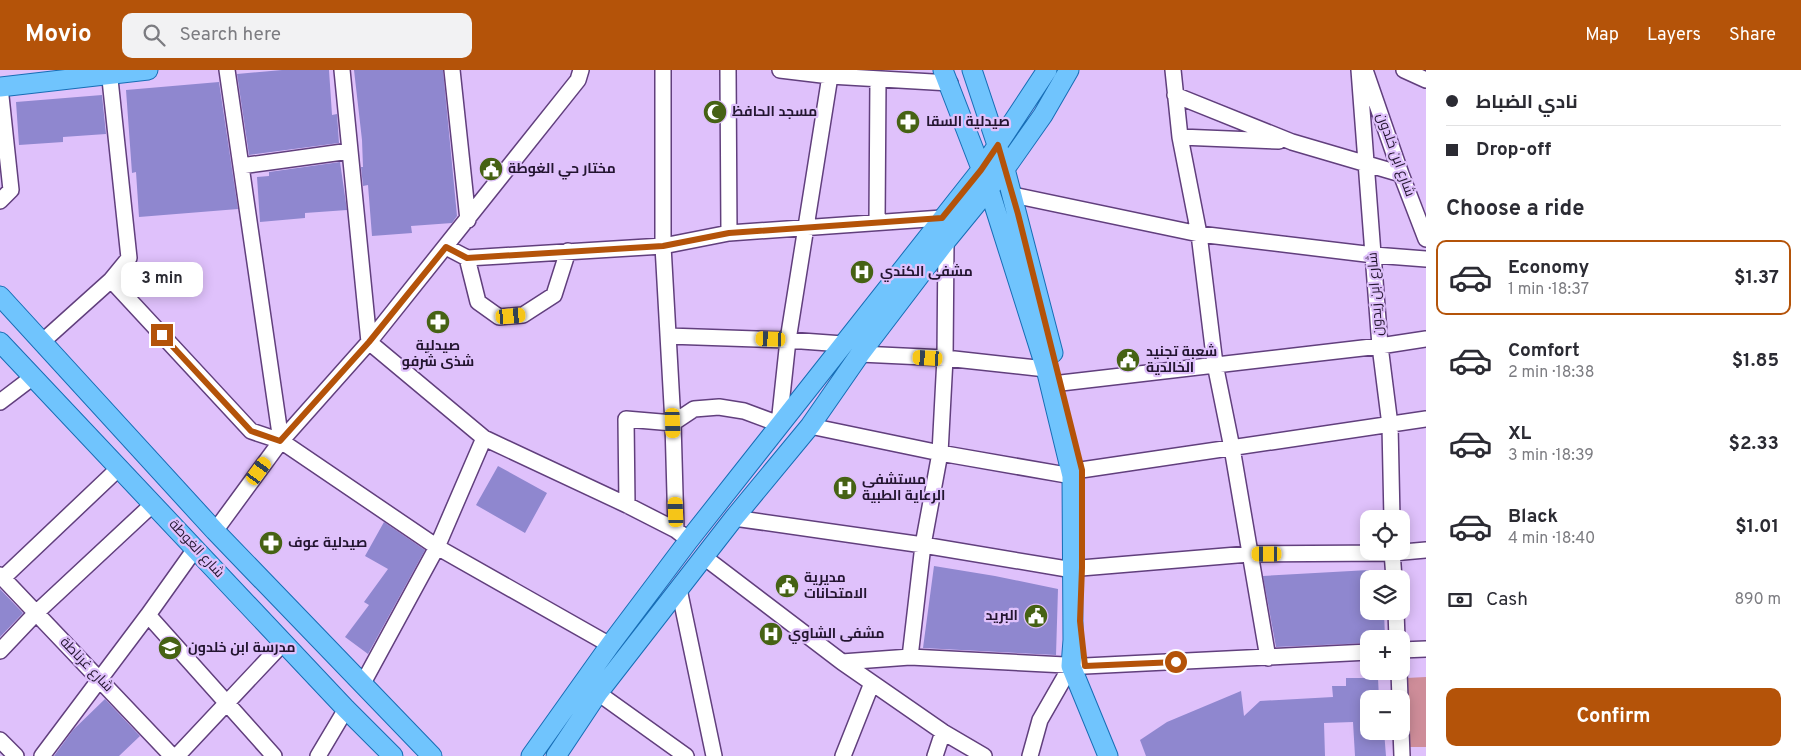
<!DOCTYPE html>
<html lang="en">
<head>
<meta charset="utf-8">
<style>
  :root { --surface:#fff; --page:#f2f2f3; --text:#2b2b33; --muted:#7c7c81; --line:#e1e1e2; --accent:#b45309 }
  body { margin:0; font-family:Overpass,Cairo,sans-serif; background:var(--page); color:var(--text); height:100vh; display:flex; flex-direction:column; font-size:19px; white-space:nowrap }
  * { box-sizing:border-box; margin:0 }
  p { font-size:16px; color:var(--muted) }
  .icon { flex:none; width:28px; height:28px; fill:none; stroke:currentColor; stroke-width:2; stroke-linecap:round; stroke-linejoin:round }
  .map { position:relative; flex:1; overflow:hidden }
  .side { display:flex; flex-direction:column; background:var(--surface); width:375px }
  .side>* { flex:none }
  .top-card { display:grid; align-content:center; height:110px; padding:0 20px; background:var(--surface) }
  .fabs { position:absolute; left:1360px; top:440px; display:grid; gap:10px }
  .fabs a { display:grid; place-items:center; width:50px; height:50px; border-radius:10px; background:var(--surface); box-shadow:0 2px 12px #0003; font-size:25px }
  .end { position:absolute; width:22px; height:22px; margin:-11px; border:6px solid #b45309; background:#fff; box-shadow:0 0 0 2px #fff }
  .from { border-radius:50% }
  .bubble { position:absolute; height:35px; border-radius:10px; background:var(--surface); box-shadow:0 2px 12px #0003; font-size:16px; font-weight:700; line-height:35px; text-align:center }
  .car { position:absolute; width:15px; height:30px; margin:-15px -8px; border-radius:6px; box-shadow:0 0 4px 1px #0007; background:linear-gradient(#f5c518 24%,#345 0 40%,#f5c518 0 76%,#345 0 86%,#f5c518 0) }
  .top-card b { display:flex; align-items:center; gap:18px; height:48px; font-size:19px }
  .top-card b+b { border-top:1px solid var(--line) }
  .top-card i { width:12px; height:12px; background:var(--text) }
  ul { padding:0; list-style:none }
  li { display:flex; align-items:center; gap:15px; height:75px; margin:0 10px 8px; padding:0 10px; border:2px solid transparent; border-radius:10px }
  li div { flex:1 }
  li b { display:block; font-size:19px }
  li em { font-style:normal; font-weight:700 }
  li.on { border-color:var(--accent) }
  li>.icon { width:45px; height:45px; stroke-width:1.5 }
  h2 { padding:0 20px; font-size:22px; line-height:60px }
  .pay { display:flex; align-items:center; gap:12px; height:55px; padding:0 20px; font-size:19px }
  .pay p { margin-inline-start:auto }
  .button { display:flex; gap:10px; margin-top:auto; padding:10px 20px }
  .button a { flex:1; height:58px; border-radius:10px; background:var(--accent); color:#fff; font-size:20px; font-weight:700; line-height:58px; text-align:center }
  header { display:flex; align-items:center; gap:30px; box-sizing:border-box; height:70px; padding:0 25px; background:var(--accent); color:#fff }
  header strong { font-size:24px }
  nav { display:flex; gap:28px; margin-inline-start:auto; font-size:18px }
  .search { width:350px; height:45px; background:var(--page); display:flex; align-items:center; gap:12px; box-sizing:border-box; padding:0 18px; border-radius:10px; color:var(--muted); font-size:19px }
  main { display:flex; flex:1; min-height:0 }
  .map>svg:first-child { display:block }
  .green { fill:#ce8d99 }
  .building { fill:#8f87cf }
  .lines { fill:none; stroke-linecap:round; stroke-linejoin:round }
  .minor-casing { stroke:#613f7d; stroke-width:18 }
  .major-casing { stroke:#176db5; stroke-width:21 }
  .minor { stroke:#fff; stroke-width:15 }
  .major { stroke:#70c4fd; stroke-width:19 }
  .route { stroke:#b45309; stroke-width:6 }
  .labels { text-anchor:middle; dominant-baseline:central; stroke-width:4.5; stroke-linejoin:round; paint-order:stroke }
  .poi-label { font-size:14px; font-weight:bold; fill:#231530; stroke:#dfc1fb; text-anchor:start }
  .street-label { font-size:14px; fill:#231530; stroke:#dfc1fb }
</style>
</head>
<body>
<header>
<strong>Movio</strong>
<div class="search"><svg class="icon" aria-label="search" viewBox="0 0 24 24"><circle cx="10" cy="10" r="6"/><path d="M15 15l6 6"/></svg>Search here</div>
<nav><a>Map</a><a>Layers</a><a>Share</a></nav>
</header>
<main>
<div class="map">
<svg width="1426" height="686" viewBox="0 0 1426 686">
  <rect width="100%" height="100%" fill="#dfc1fb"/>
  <path class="green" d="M1426 607V677H1409L1406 608Z"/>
  <path class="building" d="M282 0H329L332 45 337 44 339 73 249 85 237 4Z
    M354 0H443L457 146 452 153 411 156 412 163 372 166 368 115 363 116 361 97H363L362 70Z
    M219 12 238 139 139 147 136 102 132 103 126 20Z
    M102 25 106 64 63 67V72L19 75 16 32Z
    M340 92 347 140 305 143V148L260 152 257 107 269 106V102Z
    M498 396 547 423 525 463 476 435Z
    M384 452 425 480 368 584 345 567 369 535 364 532 388 499 365 486Z
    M934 496 995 506 1058 519 1056 585 923 578Z
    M1369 500V541H1384L1385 569H1369V573L1276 577 1263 506Z
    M0 519 23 543 0 567Z
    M1346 608H1378L1379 629H1369V661H1384L1386 686H1355L1353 652 1324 653 1325 686H1146L1140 670 1167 652 1241 621 1244 646 1260 631 1333 627 1332 616H1346Z
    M105 629 140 666 119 686H54L73 660Z"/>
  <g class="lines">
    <g class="minor-casing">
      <path id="minor" d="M227 0 281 371 437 477 610 575
        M342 0 369 272 578 10 581 0
        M452 0 468 150
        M663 0V176L673 353 676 460
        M728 0 729 163
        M780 0 830 6 950 13
        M1173 0 1180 67 1199 164 1215 294 1232 378 1268 588
        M1359 0 1380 276 1390 355 1392 449
        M1365 0 1401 104 1426 169
        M1404 0 1426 10
        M1175 25 1292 72 1401 104
        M1180 67 1279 71
        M241 96 350 81
        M1013 125 1199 164 1374 185 1426 189
        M0 131 11 120 0 17
        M877 152 878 9
        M446 177 467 188 663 176 729 163 942 148
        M467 188 478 232 499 247 523 245 554 225 568 181
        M111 210 251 361 281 371
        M668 266 788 270 843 274
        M42 272 111 210 129 188 109 0
        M860 284 945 288 1046 299
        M1061 313 1380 276 1426 269
        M0 332 33 307
        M810 356 940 383 1072 406
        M1081 400 1426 349
        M627 435 626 349 673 353 694 339 719 337 744 341 779 354 788 270 830 6
        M734 448 923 475 1073 500
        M215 461 281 371 369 272 484 368
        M195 479 148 545 274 686
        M1392 481 1394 509
        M704 487 842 592 910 587 1085 596 1369 582
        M1081 498 1249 484 1392 483 1426 480
        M0 505 172 686
        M3 508 119 398
        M679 519 714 686
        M1396 541 1397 569
        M1401 580 1426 579
        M0 581 36 543 153 434
        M910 587 923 475 940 383 945 288 946 171
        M842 592 943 662 984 686
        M1399 601 1400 629
        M363 613 437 477 484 368 627 435 676 460 689 470
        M598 623 686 686
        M1401 660 1402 686
        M0 670 16 686
        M42 686 148 545
        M177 686 284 572
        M318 686 346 639
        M843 686 872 613
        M935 686 943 662
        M1030 686 1040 650 1071 596"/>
    </g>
    <g class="major-casing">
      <path id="major" d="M943 0 989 119 1046 299 1072 406 1073 570 1071 596 1108 686
        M972 0 1005 99 1053 283
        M0 17 148 0
        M0 226 215 461 432 686
        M0 272 346 639 393 686
        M531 686 610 575 689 470 981 100 1047 0
        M556 686 598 623 734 448 810 356 860 284 946 171 1005 99 1043 45 1069 0"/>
    </g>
    <use href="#minor" class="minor"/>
    <use href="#major" class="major"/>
  </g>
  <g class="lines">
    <path class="route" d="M162 265 251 361 280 371 369 272 446 177 467 188 663 176 729 163 942 148 981 100 998 75 1018 144 1082 400V498L1080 551 1085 596 1176 592"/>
  </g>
  <defs>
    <g id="mosque-disc" transform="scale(1.25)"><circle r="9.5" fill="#466214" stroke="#dfc1fb"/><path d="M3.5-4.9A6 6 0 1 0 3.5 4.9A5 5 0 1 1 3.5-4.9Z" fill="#fff"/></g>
    <g id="pharmacy-disc" transform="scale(1.25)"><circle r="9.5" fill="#466214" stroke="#dfc1fb"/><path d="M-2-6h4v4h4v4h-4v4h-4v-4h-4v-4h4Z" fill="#fff"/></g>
    <g id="civic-disc" transform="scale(1.25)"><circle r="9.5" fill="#466214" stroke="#dfc1fb"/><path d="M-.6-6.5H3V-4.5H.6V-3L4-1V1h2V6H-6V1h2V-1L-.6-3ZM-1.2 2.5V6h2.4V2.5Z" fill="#fff"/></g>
    <g id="hospital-disc" transform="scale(1.25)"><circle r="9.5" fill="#466214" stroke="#dfc1fb"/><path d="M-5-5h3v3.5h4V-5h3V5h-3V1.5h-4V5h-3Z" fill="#fff"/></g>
    <g id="school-disc" transform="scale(1.25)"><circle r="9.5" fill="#466214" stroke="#dfc1fb"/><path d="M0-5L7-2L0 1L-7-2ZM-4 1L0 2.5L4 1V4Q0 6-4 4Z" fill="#fff"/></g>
  </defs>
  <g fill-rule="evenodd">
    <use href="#mosque-disc" x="715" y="42"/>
    <use href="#pharmacy-disc" x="908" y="52"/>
    <use href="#civic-disc" x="491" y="99"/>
    <use href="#hospital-disc" x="862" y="202"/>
    <use href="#pharmacy-disc" x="438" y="252"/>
    <use href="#civic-disc" x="1128" y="290"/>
    <use href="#hospital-disc" x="845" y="418"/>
    <use href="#pharmacy-disc" x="271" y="473"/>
    <use href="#civic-disc" x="787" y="516"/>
    <use href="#civic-disc" x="1036" y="546"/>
    <use href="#hospital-disc" x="771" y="564"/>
    <use href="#school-disc" x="170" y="578"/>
  </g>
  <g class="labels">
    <g class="poi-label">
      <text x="732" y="42">مسجد الحافظ</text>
      <text x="926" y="52">صيدلية السقا</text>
      <text x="508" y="99">مختار حي الغوطة</text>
      <text x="880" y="202">مشفى الكندي</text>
      <text x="438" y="276" text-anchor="middle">صيدلية<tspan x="438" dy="16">شذى شرفو</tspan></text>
      <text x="1146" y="282">شعبة تجنيد<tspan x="1146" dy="16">الخالدية</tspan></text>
      <text x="862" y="410">مستشفى<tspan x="862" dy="16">الرعاية الطبية</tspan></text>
      <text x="288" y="473">صيدلية عوف</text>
      <text x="804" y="508">مديرية<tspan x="804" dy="16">الامتحانات</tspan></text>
      <text x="1018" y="546" text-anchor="end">البريد</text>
      <text x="788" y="564">مشفى الشاوي</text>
      <text x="188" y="578">مدرسة ابن خلدون</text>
    </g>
    <g class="street-label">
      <text transform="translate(1395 85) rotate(70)">شارع ابن خلدون</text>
      <text transform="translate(1376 224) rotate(-94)">شارع ابن زيدون</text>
      <text transform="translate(196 479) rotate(47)">شارع الغوطة</text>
      <text transform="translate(86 595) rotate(46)">شارع غرناطة</text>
    </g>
  </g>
</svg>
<div class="fabs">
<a><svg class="icon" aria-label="locate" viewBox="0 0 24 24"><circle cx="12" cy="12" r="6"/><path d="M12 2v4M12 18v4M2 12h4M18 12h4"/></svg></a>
<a><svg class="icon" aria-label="layers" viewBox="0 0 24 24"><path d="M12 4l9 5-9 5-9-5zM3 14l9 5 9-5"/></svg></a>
<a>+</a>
<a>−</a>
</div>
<i class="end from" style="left:1176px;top:592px"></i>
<i class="end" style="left:162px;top:265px"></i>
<div class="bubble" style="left:121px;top:192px;width:82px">3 min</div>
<i class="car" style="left:511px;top:246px;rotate:85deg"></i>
<i class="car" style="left:771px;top:269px;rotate:272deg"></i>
<i class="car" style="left:928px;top:288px;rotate:273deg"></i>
<i class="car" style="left:673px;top:353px;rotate:178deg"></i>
<i class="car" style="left:259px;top:401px;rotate:36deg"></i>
<i class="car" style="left:676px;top:442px;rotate:358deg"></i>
<i class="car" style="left:1267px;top:484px;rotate:270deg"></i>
</div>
<section class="side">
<div class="top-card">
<b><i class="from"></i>نادي الضباط</b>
<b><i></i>Drop-off</b>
</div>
<h2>Choose a ride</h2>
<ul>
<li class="on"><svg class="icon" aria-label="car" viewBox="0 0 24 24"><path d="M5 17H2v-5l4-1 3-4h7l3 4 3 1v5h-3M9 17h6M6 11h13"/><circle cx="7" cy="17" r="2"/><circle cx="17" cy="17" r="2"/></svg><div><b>Economy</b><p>1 min · 18:37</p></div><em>$1.37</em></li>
<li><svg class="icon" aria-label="car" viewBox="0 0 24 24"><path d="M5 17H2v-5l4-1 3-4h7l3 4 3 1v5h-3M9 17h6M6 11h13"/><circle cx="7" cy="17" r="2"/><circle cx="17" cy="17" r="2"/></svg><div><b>Comfort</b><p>2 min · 18:38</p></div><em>$1.85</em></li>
<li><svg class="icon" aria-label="car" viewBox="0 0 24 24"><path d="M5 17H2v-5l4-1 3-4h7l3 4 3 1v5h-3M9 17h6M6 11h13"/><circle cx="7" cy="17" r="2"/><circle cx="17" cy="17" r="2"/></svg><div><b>XL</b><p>3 min · 18:39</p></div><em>$2.33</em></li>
<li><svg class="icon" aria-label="car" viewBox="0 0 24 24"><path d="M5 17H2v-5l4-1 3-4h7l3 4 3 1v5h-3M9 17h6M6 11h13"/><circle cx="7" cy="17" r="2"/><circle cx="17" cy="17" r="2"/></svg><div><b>Black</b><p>4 min · 18:40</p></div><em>$1.01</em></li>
</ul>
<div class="pay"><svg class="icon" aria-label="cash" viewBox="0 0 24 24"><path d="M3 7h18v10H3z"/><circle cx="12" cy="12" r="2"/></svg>Cash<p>890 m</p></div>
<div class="button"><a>Confirm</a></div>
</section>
</main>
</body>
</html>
